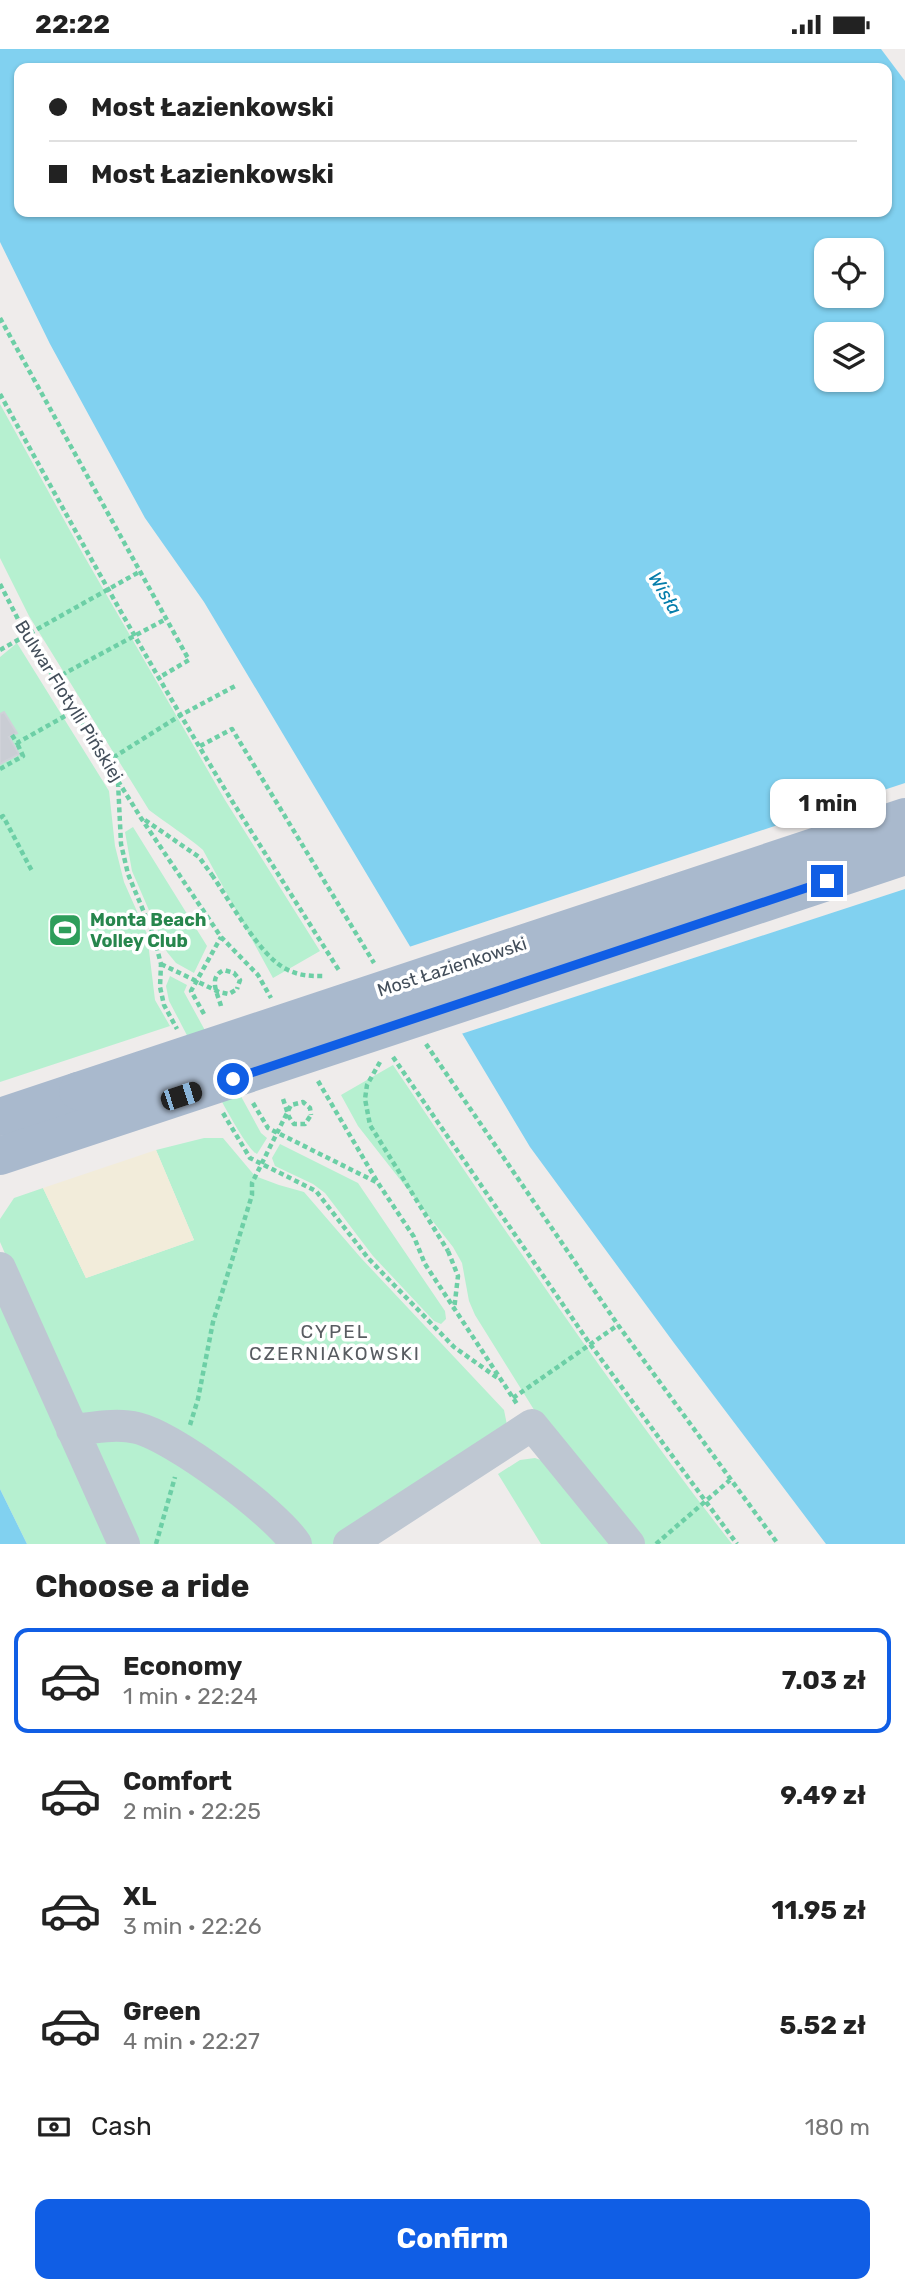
<!DOCTYPE html>
<html lang="en">
<head>
<meta charset="utf-8">
<style>
  :root { --surface:#fff; --page:#f2f2f2; --text:#222; --muted:#767676; --line:#e0e0e0; --accent:#105ee5 }
  body { margin:0; font-family:Rubik,sans-serif; background:var(--page); color:var(--text); height:100vh; display:flex; flex-direction:column; font-size:26px; white-space:nowrap }
  * { box-sizing:border-box; margin:0 }
  p { font-size:23px; color:var(--muted) }
  .icon { flex:none; width:38px; height:38px; fill:none; stroke:currentColor; stroke-width:2; stroke-linecap:round; stroke-linejoin:round }
  .map { position:relative; height:1495px; overflow:hidden }
  .sheet { display:flex; flex-direction:column; background:var(--surface); flex:1 }
  .sheet>* { flex:none }
  .top-card { position:absolute; left:14px; top:14px; width:878px; height:154px; border-radius:14px; box-shadow:0 2px 5px #0004; display:grid; align-content:center; height:154px; padding:0 35px; background:var(--surface) }
  .buttons { position:absolute; left:814px; top:189px; display:grid; gap:14px }
  .buttons a { display:grid; place-items:center; width:70px; height:70px; border-radius:14px; background:var(--surface); box-shadow:0 2px 5px #0004; font-size:35px }
  .end { position:absolute; width:32px; height:32px; margin:-16px; border:9px solid #105ee5; background:#fff; box-shadow:0 0 0 4px #fff }
  .from { border-radius:50% }
  .bubble { position:absolute; height:49px; border-radius:14px; background:var(--surface); box-shadow:0 2px 5px #0004; font-size:23px; font-weight:700; line-height:49px; text-align:center }
  .car { position:absolute; width:21px; height:42px; margin:-21px -10px; border-radius:9px; box-shadow:0 0 5px 2px #0007; background:linear-gradient(#222 24%,#8ab4d8 0 40%,#222 0 76%,#8ab4d8 0 86%,#222 0) }
  .top-card b { display:flex; align-items:center; gap:24px; height:66px; font-size:26px }
  .top-card b+b { border-top:2px solid var(--line) }
  .top-card i { width:18px; height:18px; background:var(--text) }
  ul { padding:0; list-style:none }
  li { display:flex; align-items:center; gap:21px; height:105px; margin:0 14px 10px; padding:0 21px; border:4px solid transparent; border-radius:14px }
  li div { flex:1 }
  li b { display:block; font-size:26px }
  li em { font-style:normal; font-weight:700 }
  li.selected { border-color:var(--accent) }
  li>.icon { width:63px; height:63px; stroke-width:1.5 }
  h2 { padding:0 35px; font-size:32px; line-height:84px }
  .pay { display:flex; align-items:center; gap:18px; height:77px; padding:0 35px; font-size:26px }
  .pay p { margin-inline-start:auto }
  .cta { display:flex; gap:14px; margin-top:auto; padding:14px 35px }
  .cta a { flex:1; height:80px; border-radius:14px; background:var(--accent); color:#fff; font-size:28px; font-weight:700; line-height:80px; text-align:center }
  .status { display:flex; justify-content:space-between; align-items:center; height:49px; padding:0 35px; background:var(--surface); direction:ltr }
  .status svg { height:19px; fill:currentColor }
  .map>svg:first-child { display:block }
  .green { fill:#b6f0d0 }
  .sand { fill:#f2ecda }
  .water { fill:#81d1f0; fill-rule:evenodd }
  .pier { fill:#efeceb }
  .building { fill:#cacdd4; stroke:#cfd1d8; stroke-width:2 }
  .lines { fill:none; stroke-linecap:round; stroke-linejoin:round }
  .path { stroke:#6dcfa6; stroke-width:4.5; stroke-dasharray:5 3.5; stroke-linecap:butt }
  .minor { stroke:#bec7d2; stroke-width:32 }
  .major { stroke:#a9b9cd; stroke-width:38 }
  .path-bridge { stroke:#6dcfa6; stroke-width:4.5; stroke-dasharray:5 3.5; stroke-linecap:butt }
  .major-bridge { stroke:#a9b9cd; stroke-width:38 }
  .route { stroke:#105ee5; stroke-width:9 }
  .labels { text-anchor:middle; dominant-baseline:central; stroke-width:7; stroke-linejoin:round; paint-order:stroke }
  .street-label { font-size:18px; fill:#434e5a; stroke:#fff }
  .leisure-label { font-size:18px; font-weight:bold; fill:#27864d; stroke:#fff; text-anchor:start }
  .water-label { font-size:19px; font-style:italic; fill:#057dab; stroke:#fff }
  .neighbourhood-label { font-size:19px; letter-spacing:2px; fill:#585c61; stroke:#fff }
</style>
</head>
<body>
<div class="status"><b>22:22</b><svg viewBox="0 0 49 12"><path d="M0 12V9h3v3zM5 12V6h3v6zM10 12V3h3v9zM15 12V0h3v12zM26 1h20v11H26zM47 4h2v5h-2z"/></svg></div>
<div class="map">
<svg width="905" height="1495" viewBox="0 0 905 1495">
  <rect width="100%" height="100%" fill="#efeceb"/>
  <path class="green" d="M0 355 83 505 225 751 320 902 273 929 203 801C186 786 167 775 149 761L29 567 0 509Z
    M17 594 109 742 115 797 124 833 147 885 155 951 170 977 0 1033V608Z
    M133 778 207 897 194 924 176 914 167 903 132 822 125 783Z
    M170 927 187 936 184 943 261 1084 267 1089 257 1105C242 1099 182 975 169 952L166 937Z
    M393 1016C502 1177 612 1341 732 1495H640L536 1364 475 1266 469 1252 462 1214 453 1198 358 1077 341 1046Z
    M204 1089H223L255 1127 279 1136 304 1143 361 1209 504 1361 507 1376 338 1495H138L36 1276 0 1193V1170L14 1149 43 1139 86 1229 194 1191 156 1101Z
    M280 1095 358 1134 445 1262 446 1270 441 1275 434 1272 373 1207 325 1144 313 1135 275 1117 272 1109Z
    M0 1243 115 1495H27L0 1440Z
    M535 1409 549 1414 617 1495H541L498 1425 520 1411Z"/>
  <path class="sand" d="M156 1101 194 1191 86 1229 43 1139Z"/>
  <path class="water" d="M0 0H881L905 32V1495H826L674 1294 530 1098 204 553 145 469 50 295 0 193ZM19 19H887V163H19ZM826 201H872V247H826ZM826 285H872V331H826Z
    M0 1440 27 1495H0Z"/>
  <path class="pier" d="M905 734V840L458 986 406 899Z"/>
  <path class="building" d="M4 663 17 684 9 688 19 705 0 715V665Z"/>
  <g class="lines">
    <path class="path" d="M0 269 189 611 160 628
      M0 345C75 482 151 619 232 752 268 809 304 866 340 923
      M0 535 21 576 141 769 221 888 258 926 271 949
      M0 601 139 523
      M54 630 166 570
      M12 686 17 694 74 662
      M200 697 232 680 374 914
      M106 713 181 666 235 637
      M118 733 121 795 128 825 153 885 161 915 160 938 164 956 177 980
      M0 769 3 767 33 824
      M145 771 199 808 212 826
      M161 915 219 943 229 945 237 940
      M204 965 191 942 221 888
      M426 995 618 1276 778 1495
      M393 1008 590 1295 737 1495
      M318 1032 378 1134 414 1188 425 1215 517 1355
      M253 1054 268 1079 378 1134
      M223 1064 250 1109 316 1142 368 1209 454 1298 499 1330
      M448 1202 458 1227 454 1261
      M513 1349 618 1276
      M190 1376 198 1350 213 1273 252 1146V1134L291 1056 303 1053 310 1059 311 1066
      M156 1495 175 1428
      M656 1495 730 1431"/>
    <path class="minor" d="M0 1219 124 1495
      M72 1381C92 1379 117 1374 137 1379 174 1388 275 1463 296 1495
      M349 1495 532 1376 629 1495"/>
    <path class="major" d="M0 1068 78 1042"/>
    <path class="path-bridge" d="M0 720 23 707 17 694
      M212 826C230 852 260 907 286 920 299 927 310 927 324 927
      M221 957C217 943 208 928 224 921L234 924 240 931 237 940
      M380 1013 367 1036 365 1050 370 1076 448 1202
      M283 1050 289 1068 294 1075H305L311 1066"/>
    <path class="major-bridge" d="M78 1042 905 768
      M0 1107 905 807"/>
  </g>
  <g class="lines">
    <path class="route" d="M233 1030 827 832"/>
  </g>
  <defs>
    <g id="stadium-square" transform="scale(1.75)"><rect x="-9" y="-9" width="18" height="18" rx="4" fill="#2e9e5b" stroke="#fff"/><path d="M0-5a6.5 5 0 1 0 0 10a6.5 5 0 1 0 0-10ZM-3.5-1.8h7v3.6h-7Z" fill="#fff"/></g>
  </defs>
  <g fill-rule="evenodd">
    <use href="#stadium-square" x="65" y="881"/>
  </g>
  <g class="labels">
    <g class="street-label">
      <text transform="translate(69 652) rotate(58)">Bulwar Flotylli Pińskiej</text>
      <text transform="translate(452 918) rotate(-18)">Most Łazienkowski</text>
    </g>
    <g class="leisure-label">
      <text x="90" y="871">Monta Beach<tspan x="90" dy="21">Volley Club</tspan></text>
    </g>
    <g class="water-label">
      <text transform="translate(665 544) rotate(59)">Wisła</text>
    </g>
    <g class="neighbourhood-label">
      <text x="335" y="1282">CYPEL<tspan x="335" dy="22">CZERNIAKOWSKI</tspan></text>
    </g>
  </g>
</svg>
<div class="buttons">
<a><svg class="icon" aria-label="locate" viewBox="0 0 24 24"><circle cx="12" cy="12" r="6"/><path d="M12 2v4M12 18v4M2 12h4M18 12h4"/></svg></a>
<a><svg class="icon" aria-label="layers" viewBox="0 0 24 24"><path d="M12 4l9 5-9 5-9-5zM3 14l9 5 9-5"/></svg></a>
</div>
<i class="end from" style="left:233px;top:1030px"></i>
<i class="end" style="left:827px;top:832px"></i>
<div class="bubble" style="left:770px;top:730px;width:116px">1 min</div>
<i class="car" style="left:181px;top:1047px;rotate:72deg"></i>
<div class="top-card">
<b><i class="from"></i>Most Łazienkowski</b>
<b><i></i>Most Łazienkowski</b>
</div>
</div>
<section class="sheet">
<h2>Choose a ride</h2>
<ul>
<li class="selected"><svg class="icon" aria-label="car" viewBox="0 0 24 24"><path d="M5 17H2v-5l4-1 3-4h7l3 4 3 1v5h-3M9 17h6M6 11h13"/><circle cx="7" cy="17" r="2"/><circle cx="17" cy="17" r="2"/></svg><div><b>Economy</b><p>1 min · 22:24</p></div><em>7.03 zł</em></li>
<li><svg class="icon" aria-label="car" viewBox="0 0 24 24"><path d="M5 17H2v-5l4-1 3-4h7l3 4 3 1v5h-3M9 17h6M6 11h13"/><circle cx="7" cy="17" r="2"/><circle cx="17" cy="17" r="2"/></svg><div><b>Comfort</b><p>2 min · 22:25</p></div><em>9.49 zł</em></li>
<li><svg class="icon" aria-label="car" viewBox="0 0 24 24"><path d="M5 17H2v-5l4-1 3-4h7l3 4 3 1v5h-3M9 17h6M6 11h13"/><circle cx="7" cy="17" r="2"/><circle cx="17" cy="17" r="2"/></svg><div><b>XL</b><p>3 min · 22:26</p></div><em>11.95 zł</em></li>
<li><svg class="icon" aria-label="car" viewBox="0 0 24 24"><path d="M5 17H2v-5l4-1 3-4h7l3 4 3 1v5h-3M9 17h6M6 11h13"/><circle cx="7" cy="17" r="2"/><circle cx="17" cy="17" r="2"/></svg><div><b>Green</b><p>4 min · 22:27</p></div><em>5.52 zł</em></li>
</ul>
<div class="pay"><svg class="icon" aria-label="cash" viewBox="0 0 24 24"><path d="M3 7h18v10H3z"/><circle cx="12" cy="12" r="2"/></svg>Cash<p>180 m</p></div>
<div class="cta"><a>Confirm</a></div>
</section>
</body>
</html>
